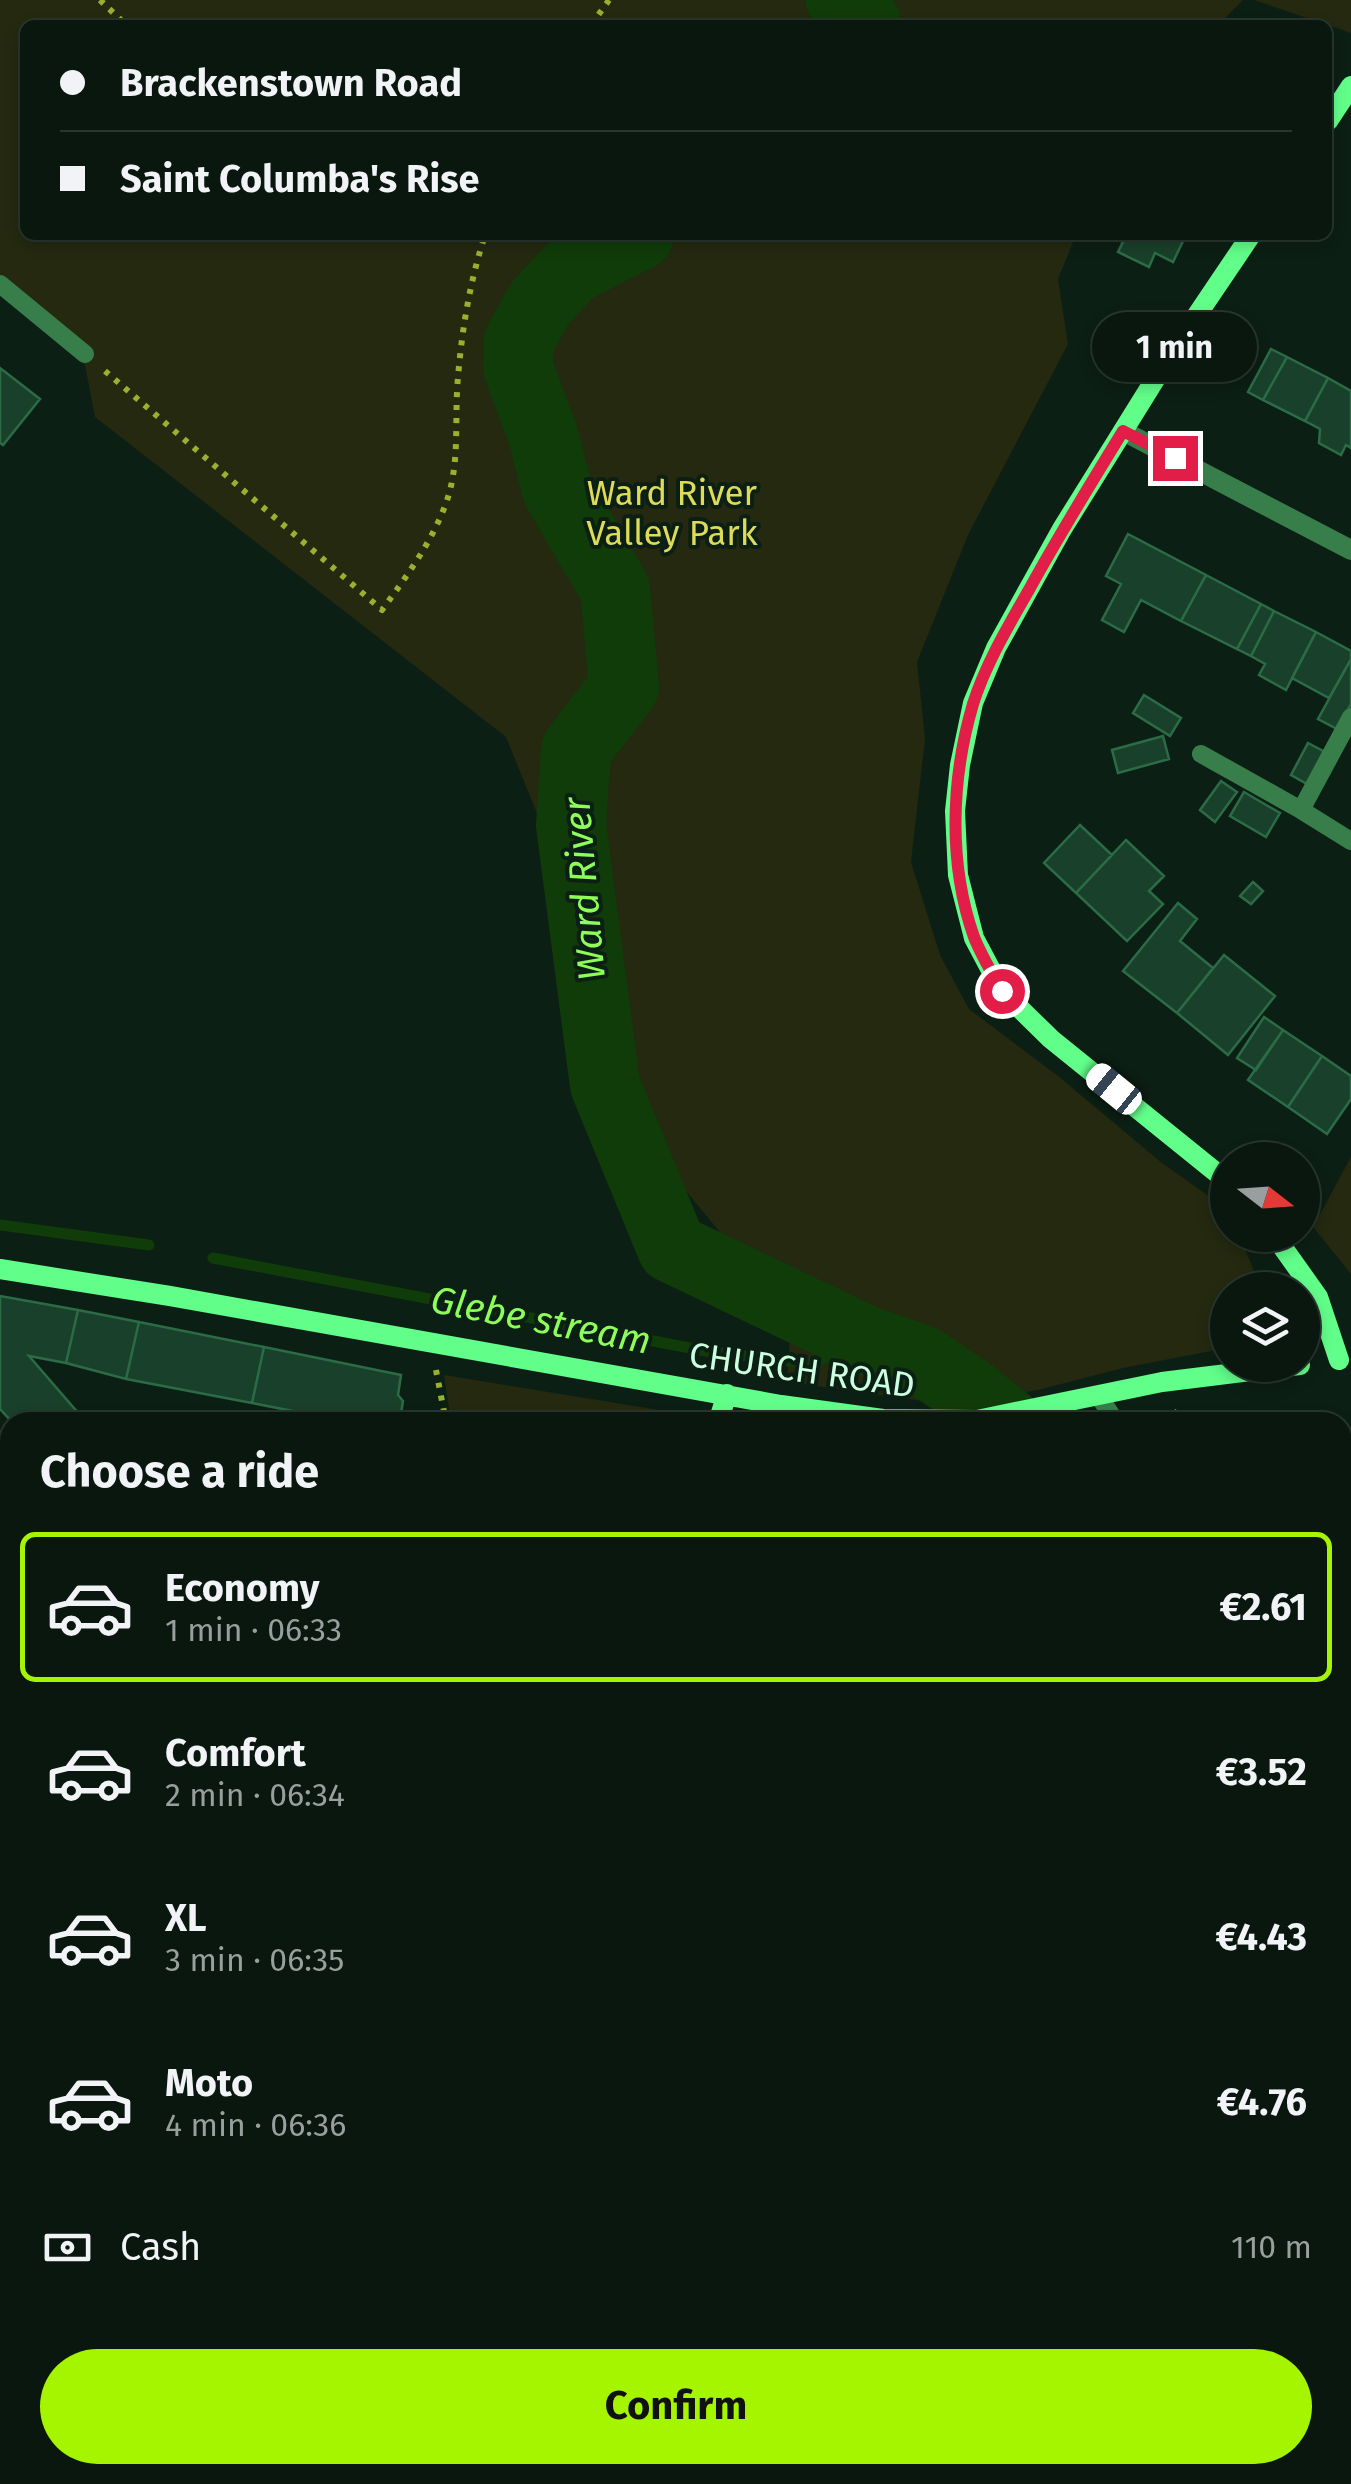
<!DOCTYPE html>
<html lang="en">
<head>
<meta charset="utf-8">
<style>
  :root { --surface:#09170f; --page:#122018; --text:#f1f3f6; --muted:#999f9e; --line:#29362f; --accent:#a5f501 }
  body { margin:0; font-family:"Fira Sans",sans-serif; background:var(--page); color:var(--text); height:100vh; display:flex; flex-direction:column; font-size:38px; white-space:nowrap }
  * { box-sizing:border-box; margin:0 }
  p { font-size:32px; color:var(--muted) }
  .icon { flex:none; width:55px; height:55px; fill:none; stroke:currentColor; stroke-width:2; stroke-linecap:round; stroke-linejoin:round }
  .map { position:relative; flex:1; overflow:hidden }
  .side { position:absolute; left:0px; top:1412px; width:1352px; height:1072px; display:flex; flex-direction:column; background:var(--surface); border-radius:30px 30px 0 0; box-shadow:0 5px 15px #0003,0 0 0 2px var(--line) }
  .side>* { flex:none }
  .top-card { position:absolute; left:20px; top:20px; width:1312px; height:220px; border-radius:15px; box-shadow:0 5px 15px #0003,0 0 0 2px var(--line); display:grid; align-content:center; height:220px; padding:0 40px; background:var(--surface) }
  .needle { width:65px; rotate:107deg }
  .tools { position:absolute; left:1210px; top:1142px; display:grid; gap:20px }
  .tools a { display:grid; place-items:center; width:110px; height:110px; border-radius:50%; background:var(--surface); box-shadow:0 5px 15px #0003,0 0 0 2px var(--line); font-size:50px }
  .end { position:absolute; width:45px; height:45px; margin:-22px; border:12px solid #e11d48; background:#fff; box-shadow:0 0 0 5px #fff }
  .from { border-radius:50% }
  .bubble { position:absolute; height:70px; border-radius:35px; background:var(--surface); box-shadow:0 5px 15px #0003,0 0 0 2px var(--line); font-size:32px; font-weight:700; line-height:70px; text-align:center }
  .car { position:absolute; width:30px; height:60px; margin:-30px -15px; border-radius:12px; box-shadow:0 0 8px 2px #0007; background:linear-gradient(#fff 24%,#345 0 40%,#fff 0 76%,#345 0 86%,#fff 0) }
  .top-card b { display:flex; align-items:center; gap:35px; height:95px; font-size:38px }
  .top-card b+b { border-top:2px solid var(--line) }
  .top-card i { width:25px; height:25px; background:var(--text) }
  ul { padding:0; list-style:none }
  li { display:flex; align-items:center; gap:30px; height:150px; margin:0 20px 15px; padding:0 20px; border:5px solid transparent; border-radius:15px }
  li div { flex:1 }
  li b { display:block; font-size:38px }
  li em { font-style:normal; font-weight:700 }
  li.active { border-color:var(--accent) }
  li>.icon { width:90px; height:90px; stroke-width:1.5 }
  h2 { padding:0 40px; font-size:45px; line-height:120px }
  .pay { display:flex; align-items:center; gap:25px; height:110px; padding:0 40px; font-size:38px }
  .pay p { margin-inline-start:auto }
  .button { display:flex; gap:20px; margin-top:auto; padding:20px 40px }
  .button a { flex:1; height:115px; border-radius:60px; background:var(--accent); color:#111; font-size:40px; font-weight:700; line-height:115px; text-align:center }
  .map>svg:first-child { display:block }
  .green { fill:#242910 }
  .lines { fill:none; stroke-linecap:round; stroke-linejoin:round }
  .stream { stroke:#103c09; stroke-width:11 }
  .river { stroke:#103c09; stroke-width:70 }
  .building { fill:#19402a; stroke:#2b6c46; stroke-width:2.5 }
  .street-tunnel { stroke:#294132; stroke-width:20; stroke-dasharray:20 10; stroke-linecap:butt }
  .path { stroke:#9ab02e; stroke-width:6; stroke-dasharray:5 8; stroke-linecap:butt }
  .lane { stroke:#387e4a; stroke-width:18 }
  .street { stroke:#387e4a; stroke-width:20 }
  .secondary { stroke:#62fe8a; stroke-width:20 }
  .route { stroke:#e11d48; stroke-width:12 }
  .labels { text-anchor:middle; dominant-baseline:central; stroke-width:8; stroke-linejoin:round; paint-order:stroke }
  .park-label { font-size:35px; fill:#dedb58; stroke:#0c1f14 }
  .street-label { font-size:35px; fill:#cbffdd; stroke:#0c1f14 }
  .water-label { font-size:38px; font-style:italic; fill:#8dfe59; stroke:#0c1f14 }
</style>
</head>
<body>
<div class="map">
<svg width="1351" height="2484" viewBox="0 0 1351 2484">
  <rect width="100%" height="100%" fill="#0c1f14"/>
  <path class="green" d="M0 0H1243L1218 25H25V235H1076L1058 279 1068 344 968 535 917 662 925 739 911 862 940 955 969 1009 1058 1076 1162 1163 1227 1209 1228 1235H1239L1262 1290H1228L1227 1348 1123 1368 1038 1390 969 1401 931 1402 787 1382 790 1334 803 1273 728 1242 676 1179 645 1114 610 931 551 883 549 843 506 737 95 417 85 365 0 284Z
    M1254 0H1351V33Z
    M1351 1157V1274L1313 1227Z
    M444 1375 678 1413V1416L624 1422H451Z
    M1347 1571 1351 1575V1675L1342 1667V1576Z
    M10 2264V2411L0 2419V2270Z"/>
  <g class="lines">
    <path class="stream" d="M0 1225 149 1245
      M213 1258 706 1351 812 1364 865 1340"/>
    <path class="river" d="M841 0 859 13 867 25
      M639 235 571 270 540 303 519 341 518 368 543 435 557 490 615 589 624 687 576 750 571 825 605 1085 672 1248 865 1340 922 1360 971 1393 1007 1422
      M1342 1783 1351 1794"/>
  </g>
  <path class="building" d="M1108 235H1186L1173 262 1155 253 1149 267 1118 252 1123 242Z
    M1271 349 1287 357 1263 400 1248 392Z
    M1287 357 1328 378 1305 421 1263 400Z
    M0 368 40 399 3 445 0 443Z
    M1328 378 1351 391V448L1346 445 1341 455 1319 443 1320 429 1305 421Z
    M1128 534 1206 575 1181 621 1141 600 1124 632 1102 620 1121 584 1106 576Z
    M1206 575 1261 604 1237 649 1181 621Z
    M1261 604 1274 611 1251 656 1237 649Z
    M1274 611 1316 632 1286 690 1259 675 1265 664 1251 656Z
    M1316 632 1351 651V659L1329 698 1292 678Z
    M1351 659V704L1337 729 1318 719Z
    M1144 695 1181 718 1170 736 1133 713Z
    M1163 736 1169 759 1118 773 1112 750Z
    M1308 743 1325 752 1307 784 1291 775Z
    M1221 781 1237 792 1215 822 1200 810Z
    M1244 792 1280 813 1266 837 1230 816Z
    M1080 825 1112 855 1076 893 1044 863Z
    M1126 840 1164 876 1149 891 1163 904 1127 941 1076 893Z
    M1253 882 1263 891 1251 904 1240 896Z
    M1178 903 1197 919 1180 941 1213 968 1177 1013 1123 971Z
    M1224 955 1275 996 1228 1055 1177 1013Z
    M1264 1017 1283 1030 1256 1070 1237 1058Z
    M1283 1030 1322 1056 1288 1107 1248 1080Z
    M1322 1056 1351 1076V1099L1327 1134 1288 1107Z
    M0 1296 78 1310 66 1363 29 1356 86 1422H12L0 1409Z
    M78 1310 139 1322 126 1379 66 1363Z
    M139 1322 264 1347 252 1403 126 1379Z
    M264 1347 401 1375 398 1395 403 1401 401 1413 407 1422H338V1420L252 1403Z
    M1351 1453V1550L1342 1542V1528L1347 1523 1342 1518V1459Z
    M0 1572 10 1582V1614L0 1624Z
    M10 1639V2139L0 2145V1646Z
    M1351 2010V2070L1342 2077V2017Z
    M1342 2154 1351 2162V2167L1342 2177Z
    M0 2160 10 2181V2190L0 2196Z
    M1351 2261V2347L1342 2358V2272Z
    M1342 2394 1349 2398 1351 2395V2455L1342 2449Z
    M126 2475H181L188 2484H124Z
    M309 2475H398L436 2479 437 2484H308Z
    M557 2475H593L587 2484H573Z
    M654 2475H769L764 2484H649Z
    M1034 2475H1058L1053 2484Z
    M1058 2475H1076L1091 2484H1053Z
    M1076 2475H1117L1112 2484H1091Z
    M1117 2475H1140L1134 2484H1112Z
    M1140 2475H1191L1204 2483 1134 2484Z"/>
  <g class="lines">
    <path class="street-tunnel" d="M1173 2484 1179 2475"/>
    <path class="path" d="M100 0 126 25
      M591 25 609 0
      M263 235 265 240
      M105 371 382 610C406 577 430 545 445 506 461 464 454 421 458 377 462 329 470 281 485 235
      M436 1370 446 1422
      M1163 1422 1178 1411
      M1342 1549 1351 1558
      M0 2206 10 2218
      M0 2255 10 2249"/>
    <path class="lane" d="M0 284 85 354
      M1351 717 1301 810 1351 841
      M1201 754 1301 810
      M1098 1395 1116 1422
      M826 2475 831 2484
      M916 2484 921 2475"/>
    <path class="street" d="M1123 431 1351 550
      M1342 1829 1351 1839
      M1342 1891 1351 1883
      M221 2475 230 2484
      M470 2475 486 2484
      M618 2484 623 2475"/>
    <path class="secondary" d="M1328 121 1351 86
      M1228 1182 1051 1039 1002 991 974 938 958 875 955 811 960 765 973 703 996 648 1062 529 1123 431 1172 352 1251 235
      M1274 1235 1318 1297 1339 1360
      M0 1269 170 1296 781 1405 883 1419 977 1420 1162 1382 1300 1365
      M718 1422 727 1394
      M0 1477 10 1487
      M0 2463 10 2455
      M1294 2475 1307 2484"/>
  </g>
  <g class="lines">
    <path class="route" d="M1002 991C992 973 981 955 974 937 948 863 951 779 973 704 986 663 1009 625 1030 588 1059 535 1091 483 1123 431L1175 458"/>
  </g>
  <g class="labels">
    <g class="park-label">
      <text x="672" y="493">Ward River<tspan x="672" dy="40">Valley Park</tspan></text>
    </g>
    <g class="street-label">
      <text transform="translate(802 1370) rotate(8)">CHURCH ROAD</text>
    </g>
    <g class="water-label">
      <text transform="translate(584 889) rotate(-95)">Ward River</text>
      <text transform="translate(541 1320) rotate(11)">Glebe stream</text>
    </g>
  </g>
</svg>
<div class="tools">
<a><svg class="needle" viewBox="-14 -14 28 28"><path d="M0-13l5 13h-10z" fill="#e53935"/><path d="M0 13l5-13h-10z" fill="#999f9e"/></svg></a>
<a><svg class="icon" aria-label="layers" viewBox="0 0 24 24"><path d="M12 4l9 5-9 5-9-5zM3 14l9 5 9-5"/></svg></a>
</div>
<i class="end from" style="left:1002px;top:991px"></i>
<i class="end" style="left:1175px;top:458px"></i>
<div class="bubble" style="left:1092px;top:312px;width:165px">1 min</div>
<i class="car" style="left:1114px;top:1089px;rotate:309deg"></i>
<div class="top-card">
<b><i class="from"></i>Brackenstown Road</b>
<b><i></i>Saint Columba's Rise</b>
</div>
<section class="side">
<h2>Choose a ride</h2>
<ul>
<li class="active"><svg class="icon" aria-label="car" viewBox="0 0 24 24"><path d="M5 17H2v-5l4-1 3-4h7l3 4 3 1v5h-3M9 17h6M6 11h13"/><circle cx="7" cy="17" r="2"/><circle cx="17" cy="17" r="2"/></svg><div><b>Economy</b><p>1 min · 06:33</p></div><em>€2.61</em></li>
<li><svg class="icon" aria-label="car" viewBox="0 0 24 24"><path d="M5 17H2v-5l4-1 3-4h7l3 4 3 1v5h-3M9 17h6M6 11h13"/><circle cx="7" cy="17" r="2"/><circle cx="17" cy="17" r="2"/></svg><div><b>Comfort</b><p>2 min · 06:34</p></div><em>€3.52</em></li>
<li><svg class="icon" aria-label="car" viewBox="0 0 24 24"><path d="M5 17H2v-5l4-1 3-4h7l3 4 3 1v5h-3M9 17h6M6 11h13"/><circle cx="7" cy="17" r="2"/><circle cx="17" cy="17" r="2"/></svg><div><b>XL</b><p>3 min · 06:35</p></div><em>€4.43</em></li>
<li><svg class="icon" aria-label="car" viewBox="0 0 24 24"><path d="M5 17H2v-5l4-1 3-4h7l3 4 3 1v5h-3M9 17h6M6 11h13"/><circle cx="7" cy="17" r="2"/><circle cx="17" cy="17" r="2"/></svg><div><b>Moto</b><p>4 min · 06:36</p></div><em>€4.76</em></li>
</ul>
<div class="pay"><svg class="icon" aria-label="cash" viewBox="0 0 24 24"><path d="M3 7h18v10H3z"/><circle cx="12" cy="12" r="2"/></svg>Cash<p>110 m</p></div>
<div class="button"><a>Confirm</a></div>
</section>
</div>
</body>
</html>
